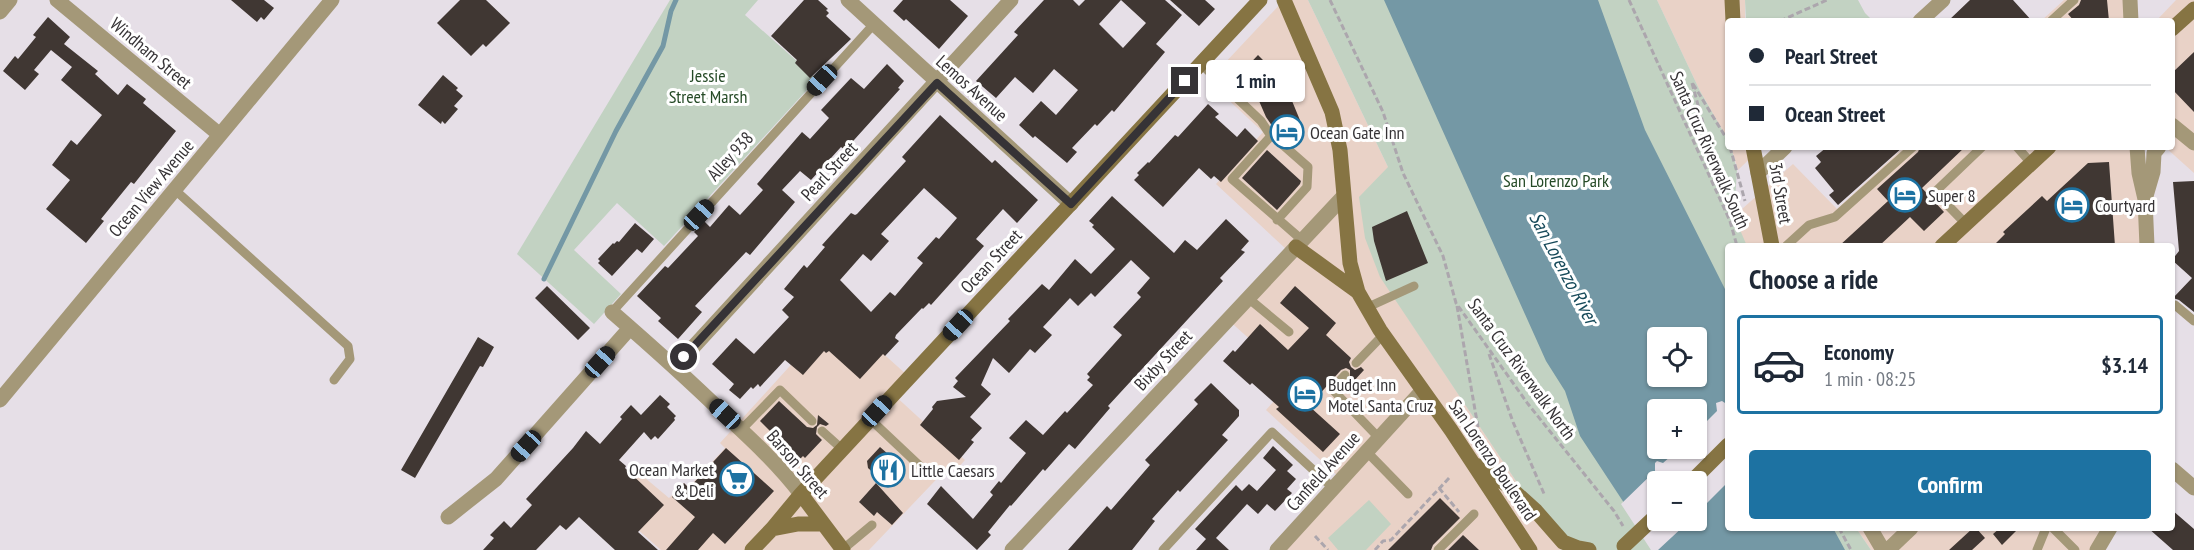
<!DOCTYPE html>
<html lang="en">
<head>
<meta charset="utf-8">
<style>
  :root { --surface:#fff; --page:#f2f2f3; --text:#1f2937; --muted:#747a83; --line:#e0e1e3; --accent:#1d72a2 }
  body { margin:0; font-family:"PT Sans Narrow",sans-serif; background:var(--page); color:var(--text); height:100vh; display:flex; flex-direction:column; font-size:22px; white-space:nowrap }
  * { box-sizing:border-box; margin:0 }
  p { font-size:20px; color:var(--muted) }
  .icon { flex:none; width:33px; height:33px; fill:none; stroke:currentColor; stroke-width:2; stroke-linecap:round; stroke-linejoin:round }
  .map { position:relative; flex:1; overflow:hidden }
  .side { position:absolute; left:1725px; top:243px; width:450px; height:288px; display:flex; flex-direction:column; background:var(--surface); border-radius:6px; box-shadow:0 2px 4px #0004 }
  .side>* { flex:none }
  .banner { position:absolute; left:1725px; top:18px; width:450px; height:132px; border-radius:6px; box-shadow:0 2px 4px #0004; display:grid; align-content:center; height:132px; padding:0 24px; background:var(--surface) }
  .fabs { position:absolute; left:1647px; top:327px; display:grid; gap:12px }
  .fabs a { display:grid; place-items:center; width:60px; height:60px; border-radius:6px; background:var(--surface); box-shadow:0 2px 4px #0004; font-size:30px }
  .end { position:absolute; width:27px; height:27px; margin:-14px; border:8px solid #363336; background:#fff; box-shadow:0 0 0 3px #fff }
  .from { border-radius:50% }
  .bubble { position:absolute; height:42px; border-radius:6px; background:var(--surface); box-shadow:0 2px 4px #0004; font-size:20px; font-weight:700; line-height:42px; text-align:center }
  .car { position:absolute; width:18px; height:36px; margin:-18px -9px; border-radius:8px; box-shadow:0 0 4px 2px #0007; background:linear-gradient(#222 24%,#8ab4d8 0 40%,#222 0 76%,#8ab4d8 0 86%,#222 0) }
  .banner b { display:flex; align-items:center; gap:21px; height:57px; font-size:22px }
  .banner b+b { border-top:2px solid var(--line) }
  .banner i { width:15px; height:15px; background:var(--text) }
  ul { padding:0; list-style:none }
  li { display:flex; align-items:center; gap:18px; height:99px; margin:0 12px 9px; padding:0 12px; border:3px solid transparent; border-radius:6px }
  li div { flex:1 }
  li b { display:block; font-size:22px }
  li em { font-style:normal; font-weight:700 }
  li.current { border-color:var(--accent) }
  li>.icon { width:54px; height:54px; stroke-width:1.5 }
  h2 { padding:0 24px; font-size:27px; line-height:72px }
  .button { display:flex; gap:12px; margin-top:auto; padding:12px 24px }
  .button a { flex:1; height:69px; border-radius:6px; background:var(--accent); color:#fff; font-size:24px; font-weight:700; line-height:69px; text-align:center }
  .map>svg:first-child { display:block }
  .commercial { fill:#e9d2c7 }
  .green { fill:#c2d2c2; fill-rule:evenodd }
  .water { fill:#7498a5; fill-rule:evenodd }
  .pier { fill:#e6dfe7 }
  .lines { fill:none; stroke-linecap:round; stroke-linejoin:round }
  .stream { stroke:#7498a5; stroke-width:5 }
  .building { fill:#403733; fill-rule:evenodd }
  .path { stroke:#aca6ad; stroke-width:3; stroke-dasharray:6 3; stroke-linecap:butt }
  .lane { stroke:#a49878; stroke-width:9 }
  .street { stroke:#a49878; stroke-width:15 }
  .secondary { stroke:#867443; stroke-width:15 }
  .secondary-bridge { stroke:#867443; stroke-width:15 }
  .route { stroke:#363336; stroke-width:8 }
  .labels { text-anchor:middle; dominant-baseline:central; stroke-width:6; stroke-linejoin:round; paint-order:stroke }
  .street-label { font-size:18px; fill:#363336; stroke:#fff }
  .park-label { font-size:18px; fill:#254a26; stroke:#fff }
  .poi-label { font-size:18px; fill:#363336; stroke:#fff; text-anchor:start }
  .water-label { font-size:20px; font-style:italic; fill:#174a5a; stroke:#fff }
</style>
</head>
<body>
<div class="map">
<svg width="2194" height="550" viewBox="0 0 2194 550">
  <rect width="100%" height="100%" fill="#e6dfe7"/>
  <path class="commercial" d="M1284 0H1308L1388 167 1407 317 1562 550H1280L1340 478 1266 410 1294 379 1225 317 1286 249 1216 184 1263 132 1208 81Z
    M1657 0H1745V21H1728V140L1700 91Z
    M2064 0H2130L2131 21H2041Z
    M2176 0H2194V173L2165 147H2172V21H2156Z
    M1731 147H1762L1738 170Z
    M1904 147H2143L2147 246H1746L1734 216 1793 164 1837 209Z
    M838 313 907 375 892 393 965 460 956 470 951 464 869 550H661L609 504 638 472 669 498 684 483 689 487 725 448 720 443Z
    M1856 528H2113L2101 550H1871Z"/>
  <path class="green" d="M670 0H758L745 15 817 79 664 246 617 203 574 250 621 294 594 324 517 254Z
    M1308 0H1657L1700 91 1728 140V147H1731L1737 170 1734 216 1747 246H1728V528H1856L1871 550H1562L1380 277 1365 238 1359 197 1388 167ZM1658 338H1696V376H1658ZM1658 410H1696V448H1658ZM1658 482H1696V520H1658Z
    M1745 0H1858L1865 13 1873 21H1746Z
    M1369 500 1391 524 1366 550H1338L1328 538Z"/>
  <path class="water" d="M1384 0H1598L1645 130 1728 295V528H1833L1845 550H1655L1580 436 1565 391 1546 361ZM1658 338H1696V376H1658ZM1658 410H1696V448H1658ZM1658 482H1696V520H1658Z"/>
  <path class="pier" d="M1728 400V482L1697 513 1696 482H1658V520L1693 521V523L1689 526 1686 524 1658 550H1651L1621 504 1655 471V463L1657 461 1663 463 1679 449 1696 448 1697 431 1717 411 1716 403 1722 401 1725 403Z"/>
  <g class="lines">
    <path class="stream" d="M544 279 616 131 663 46 671 11 676 0"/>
  </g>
  <path class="building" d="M231 0H264L274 8 264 20 261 17 257 22Z
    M460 0H486L510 23 486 47 483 44 471 56 437 23Z
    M804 0H818L828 9 826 10 829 13 826 16 851 39 810 78 795 63 797 60 771 36Z
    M903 0H950L968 16 939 49 906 19 904 21 893 11Z
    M1044 0H1073L1079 6 1085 0H1165L1182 15 1156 44 1165 52 1114 112 1112 110 1097 126 1095 124 1072 148 1077 152 1067 163 1035 136 1033 138 1019 125 1041 101 1056 115 1078 90 1054 69 1033 93 1015 77 996 98 976 81 1018 35 1014 32ZM1121 0 1146 23 1123 48 1099 24Z
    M1170 0H1205L1215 9 1199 26Z
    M1970 0H2013L2032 21H1948Z
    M2081 0H2107L2109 21H2074L2068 14 2079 5Z
    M48 17 70 37 64 44 98 71 95 74 118 95 127 84 146 99 143 103 176 131 134 184 131 182 101 219 104 221 86 243 46 209 70 180 52 165 71 140 77 145 102 115 61 80 72 67 51 50 34 70 39 74 25 90 3 71 15 56 18 59 36 37 33 35Z
    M2194 52V112L2172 89V73Z
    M1258 55 1268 65 1276 62 1304 130 1296 134 1297 138 1289 142 1284 138 1278 141 1277 133 1266 117 1256 94 1248 97 1238 76Z
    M887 64 904 81 898 88 900 89 845 150 841 147 811 180 800 171 782 190 795 202 750 255 746 252 695 306 702 312 678 339 658 321 661 318 637 296 665 266 668 268 698 236 694 232 704 221 710 227 729 205 740 215 763 190 757 184 802 132 810 139 829 118 821 110 851 78 864 89Z
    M443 75 458 88 456 90 463 96 454 106 458 109 445 124 442 121 441 124 418 105Z
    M1208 104 1219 114 1215 117 1237 137 1245 128 1258 141 1221 182 1214 176 1211 179 1199 168 1163 207 1134 180 1139 175 1137 173 1148 162 1149 163 1175 135 1178 137Z
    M940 115 992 163 995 160 1038 200 1017 223 1003 209 976 239 984 246 931 305 929 303 923 309 922 308 896 335 895 338 899 341 885 356 883 354 860 379 829 351 826 353 824 351 803 375 785 360 760 387 758 384 753 389 751 387 740 399 729 390 734 384 712 364 736 338 754 354 789 317 782 310 794 297 784 289 804 265 807 268 825 247 822 245 851 213 855 215 857 214 906 161 902 157ZM924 188 957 218 939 239 936 237 917 258 923 263 895 296 890 292 871 312 840 280 863 254 871 261 889 241 881 234Z
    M1827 147H1903L1838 205 1829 195 1834 191 1815 168 1821 162 1816 156Z
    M1920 147H1965L1922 188 1944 212 1924 231 1910 217 1879 246H1839L1888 201 1877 189 1918 152Z
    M1267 150 1301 181 1300 184 1277 210 1242 178Z
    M2109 162 2115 246H1993L2005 234 2003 232 2042 196 2047 201 2088 163Z
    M2194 181V312L2179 300 2173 298 2192 278 2172 260 2179 251 2173 182Z
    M1112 196 1174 253 1185 240 1197 250 1226 219 1249 241 1241 250 1245 252 1220 278 1223 281 1108 406 1110 408 1075 449 1069 444 1045 471 1043 469 1011 506 1010 505 988 532 991 535 977 550 927 504 941 486 973 519 993 495 990 492 999 481 1001 483 1026 453 1009 438 1026 420 1043 435 1065 411 1067 413 1093 385 1087 380 1090 377 1087 374 1122 335 1113 327 1141 297 1137 293 1150 278 1131 260 1095 297 1091 293 1078 306 1070 298 1043 327 1052 335 1035 353 1030 349 1009 373 993 358 981 385 991 394 970 417 982 428 971 440 974 442 959 460 920 425 933 409 932 407 937 401 966 397 953 387 958 381 955 378 1010 321 1008 319 1042 284 1049 290 1075 259 1091 274 1115 249 1092 227 1094 225 1089 221Z
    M1407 211 1428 263 1386 281 1374 241 1372 227Z
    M635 223 654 239 642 253 637 249 612 276 598 263 600 261 598 259 613 243 614 244 617 241 619 242Z
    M547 286 590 328 578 340 535 298Z
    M1295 286 1336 323 1326 335 1351 358 1349 362 1351 367 1355 370 1361 367 1364 370 1353 382 1350 379V370L1346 368 1341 370 1309 406 1340 434 1323 452 1276 409 1279 407 1252 383 1250 385 1223 361 1233 350 1235 352 1260 324 1288 350 1309 328 1280 303Z
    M478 337 494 347 483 367 480 366 415 478 401 470Z
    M1211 383 1239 410V416L1222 435 1228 440 1180 492 1178 490 1152 519 1155 521 1132 550H1068L1107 506 1111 510 1150 465 1145 460 1198 404 1194 400Z
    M660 395 670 404 667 407 676 416 674 418 675 420 658 439 655 436 651 440 644 432 619 460 626 466 625 468 664 505 638 532 658 550H615L579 517 566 530 560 525 536 550H483L494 538 490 535 504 521 511 528 532 505 526 499 573 448 586 431 600 444 622 419 620 417 631 405 641 415Z
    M779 401 807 427 813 428 817 425 818 415 829 424 826 426 820 424 817 427 816 434 822 440 805 458 803 456 799 460 760 421Z
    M1273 446 1293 465 1287 471 1296 479 1287 489 1292 493 1275 511 1267 504 1258 514 1247 504 1216 538 1229 550H1196L1206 539 1195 529 1236 485 1242 491 1249 484 1257 491 1276 470 1263 458Z
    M880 447 896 461 879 478 868 468 867 461Z
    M726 448 774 491 725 544 713 533 698 550H666L695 517 672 497 684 483 689 488Z
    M876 483 903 513 892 525 877 512 874 516 859 502Z
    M1440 498 1460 518 1433 545 1431 550H1388Z
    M2172 510 2194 529V550H2173L2148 528H2172Z
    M1973 528H1976L1985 538 1972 550H1949Z
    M2000 528H2019L2002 545 1993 534Z
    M1463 535 1479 550H1448Z"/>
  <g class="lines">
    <path class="path" d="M1330 0 1383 112 1403 173 1443 256 1456 303 1528 404 1614 511 1623 526
      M1629 0 1730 221 1737 246
      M1780 21 1827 0
      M1692 83 1727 211
      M1693 84 1728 141
      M1730 147 1745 201
      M1457 306 1479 433 1477 441
      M1489 354 1513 422 1545 496
      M1439 488 1459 512
      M1839 528 1851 550
      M1315 536 1328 550
      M1375 550 1383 541 1391 540 1450 477"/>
    <path class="lane" d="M2051 21 2074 0
      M1201 64 1261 121 1271 136 1232 179 1302 240
      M2017 147 2031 163
      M175 190 348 346 350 359 334 380
      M1277 220 1307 187 1308 167 1283 145
      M1966 224 1935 192 1982 147
      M1786 246 1809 225 1835 217 1913 147
      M1248 298 1289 332
      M2172 305H2175L2194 321
      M1366 308 1414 286
      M612 312 874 24
      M1356 363 1383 335
      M1345 375 1332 389 1379 438
      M870 419 922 468
      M741 430 780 390 812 421
      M822 431 842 449
      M1367 452 1408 494
      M2053 528 2075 550
      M842 550 872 525
      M1163 550 1272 432 1333 488
      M1438 550 1474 514
      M2037 550 2046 528"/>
    <path class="street" d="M57 0 220 135
      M848 0 1071 204
      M2130 0 2131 21
      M0 12 10 0
      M1920 21 1943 0
      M2172 125 2194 143
      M2137 147 2139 173 2145 199 2147 246
      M1758 173 1785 147
      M2146 196 2153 172 2154 153 2159 147
      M612 312C650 345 688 379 724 414 751 439 778 464 801 494
      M675 367 1011 0
      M0 400 332 0
      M2172 469 2194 488
      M448 517 496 479 630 328
      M1870 528 1883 550
      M1012 550 1343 197
      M1277 550 1422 391
      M1888 550 1911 528
      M2097 550 2110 528"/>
    <path class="secondary" d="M1284 0 1332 112 1340 150 1350 263 1358 292 1380 330 1451 430 1530 550
      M1732 0 1733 21
      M2172 29 2194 9
      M1753 147 1772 246
      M1942 246 2049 147
      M1296 247 1358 292
      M1479 466 1507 485 1535 510 1563 542 1578 548 1589 550
      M1691 482 1728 445
      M801 494 843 550
      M772 529 798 524H823
      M752 550 772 529 801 494 1260 0"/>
    <path class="secondary-bridge" d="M1624 546 1658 514"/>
  </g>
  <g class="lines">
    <path class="route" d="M684 357 937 83 1071 204 1185 81"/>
  </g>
  <defs>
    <g id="hotel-ring" transform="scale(1.725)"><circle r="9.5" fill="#fff" stroke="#1d72a2" stroke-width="1.5"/><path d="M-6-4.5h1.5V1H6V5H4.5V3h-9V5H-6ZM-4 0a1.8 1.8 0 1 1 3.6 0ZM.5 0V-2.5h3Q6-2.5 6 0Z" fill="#1d72a2"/></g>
    <g id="restaurant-ring" transform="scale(1.725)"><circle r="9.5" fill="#fff" stroke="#1d72a2" stroke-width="1.5"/><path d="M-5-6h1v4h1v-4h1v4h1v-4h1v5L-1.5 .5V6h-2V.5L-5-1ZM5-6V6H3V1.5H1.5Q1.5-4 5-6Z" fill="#1d72a2"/></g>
    <g id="supermarket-ring" transform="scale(1.725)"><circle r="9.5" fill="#fff" stroke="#1d72a2" stroke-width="1.5"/><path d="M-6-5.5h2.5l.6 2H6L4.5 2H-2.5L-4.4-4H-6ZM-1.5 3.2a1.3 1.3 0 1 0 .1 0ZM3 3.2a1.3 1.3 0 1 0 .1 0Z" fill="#1d72a2"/></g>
  </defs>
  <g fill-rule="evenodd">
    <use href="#hotel-ring" x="1287" y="132"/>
    <use href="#hotel-ring" x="1905" y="195"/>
    <use href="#hotel-ring" x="2072" y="205"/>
    <use href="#hotel-ring" x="1305" y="394"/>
    <use href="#restaurant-ring" x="888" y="470"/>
    <use href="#supermarket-ring" x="737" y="479"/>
  </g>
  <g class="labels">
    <g class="street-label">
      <text transform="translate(151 53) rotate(40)">Windham Street</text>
      <text transform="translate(972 88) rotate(42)">Lemos Avenue</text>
      <text transform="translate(1710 150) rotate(66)">Santa Cruz Riverwalk South</text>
      <text transform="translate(730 156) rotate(-48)">Alley 938</text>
      <text transform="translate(829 171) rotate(-47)">Pearl Street</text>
      <text transform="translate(151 188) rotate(-50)">Ocean View Avenue</text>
      <text transform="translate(1781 193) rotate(80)">3rd Street</text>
      <text transform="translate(991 261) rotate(-47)">Ocean Street</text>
      <text transform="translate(1163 360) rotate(-47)">Bixby Street</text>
      <text transform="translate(1522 369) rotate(54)">Santa Cruz Riverwalk North</text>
      <text transform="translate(1493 460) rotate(56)">San Lorenzo Boulevard</text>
      <text transform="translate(798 464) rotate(49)">Barson Street</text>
      <text transform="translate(1323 471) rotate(-48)">Canfield Avenue</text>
    </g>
    <g class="park-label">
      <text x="708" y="75">Jessie<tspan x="708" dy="21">Street Marsh</tspan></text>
      <text x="1556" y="180">San Lorenzo Park</text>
    </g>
    <g class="poi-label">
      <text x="1310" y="132">Ocean Gate Inn</text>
      <text x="1928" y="195">Super 8</text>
      <text x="2095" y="205">Courtyard</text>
      <text x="1328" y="384">Budget Inn<tspan x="1328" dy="21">Motel Santa Cruz</tspan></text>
      <text x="714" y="469" text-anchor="end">Ocean Market<tspan x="714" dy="21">&amp; Deli</tspan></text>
      <text x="911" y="470">Little Caesars</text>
    </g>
    <g class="water-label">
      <text transform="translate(1564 268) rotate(62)">San Lorenzo River</text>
    </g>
  </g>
</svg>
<div class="fabs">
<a><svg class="icon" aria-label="locate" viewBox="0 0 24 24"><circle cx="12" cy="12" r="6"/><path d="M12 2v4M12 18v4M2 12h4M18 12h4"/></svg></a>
<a>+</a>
<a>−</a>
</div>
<i class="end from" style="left:684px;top:357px"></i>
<i class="end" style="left:1185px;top:81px"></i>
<div class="bubble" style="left:1206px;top:60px;width:99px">1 min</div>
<i class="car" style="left:822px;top:80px;rotate:223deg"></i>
<i class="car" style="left:699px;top:215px;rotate:43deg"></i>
<i class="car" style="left:958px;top:325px;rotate:223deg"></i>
<i class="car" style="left:600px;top:362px;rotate:42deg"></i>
<i class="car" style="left:877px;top:411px;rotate:43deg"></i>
<i class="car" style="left:725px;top:414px;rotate:313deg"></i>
<i class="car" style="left:526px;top:446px;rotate:222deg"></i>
<div class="banner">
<b><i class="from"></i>Pearl Street</b>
<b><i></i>Ocean Street</b>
</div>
<section class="side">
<h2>Choose a ride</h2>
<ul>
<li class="current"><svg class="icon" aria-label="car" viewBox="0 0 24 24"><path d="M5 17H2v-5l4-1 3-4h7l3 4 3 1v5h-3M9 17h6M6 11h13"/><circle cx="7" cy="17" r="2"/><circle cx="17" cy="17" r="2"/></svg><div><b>Economy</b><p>1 min · 08:25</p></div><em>$3.14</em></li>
</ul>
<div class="button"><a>Confirm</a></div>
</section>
</div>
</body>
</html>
